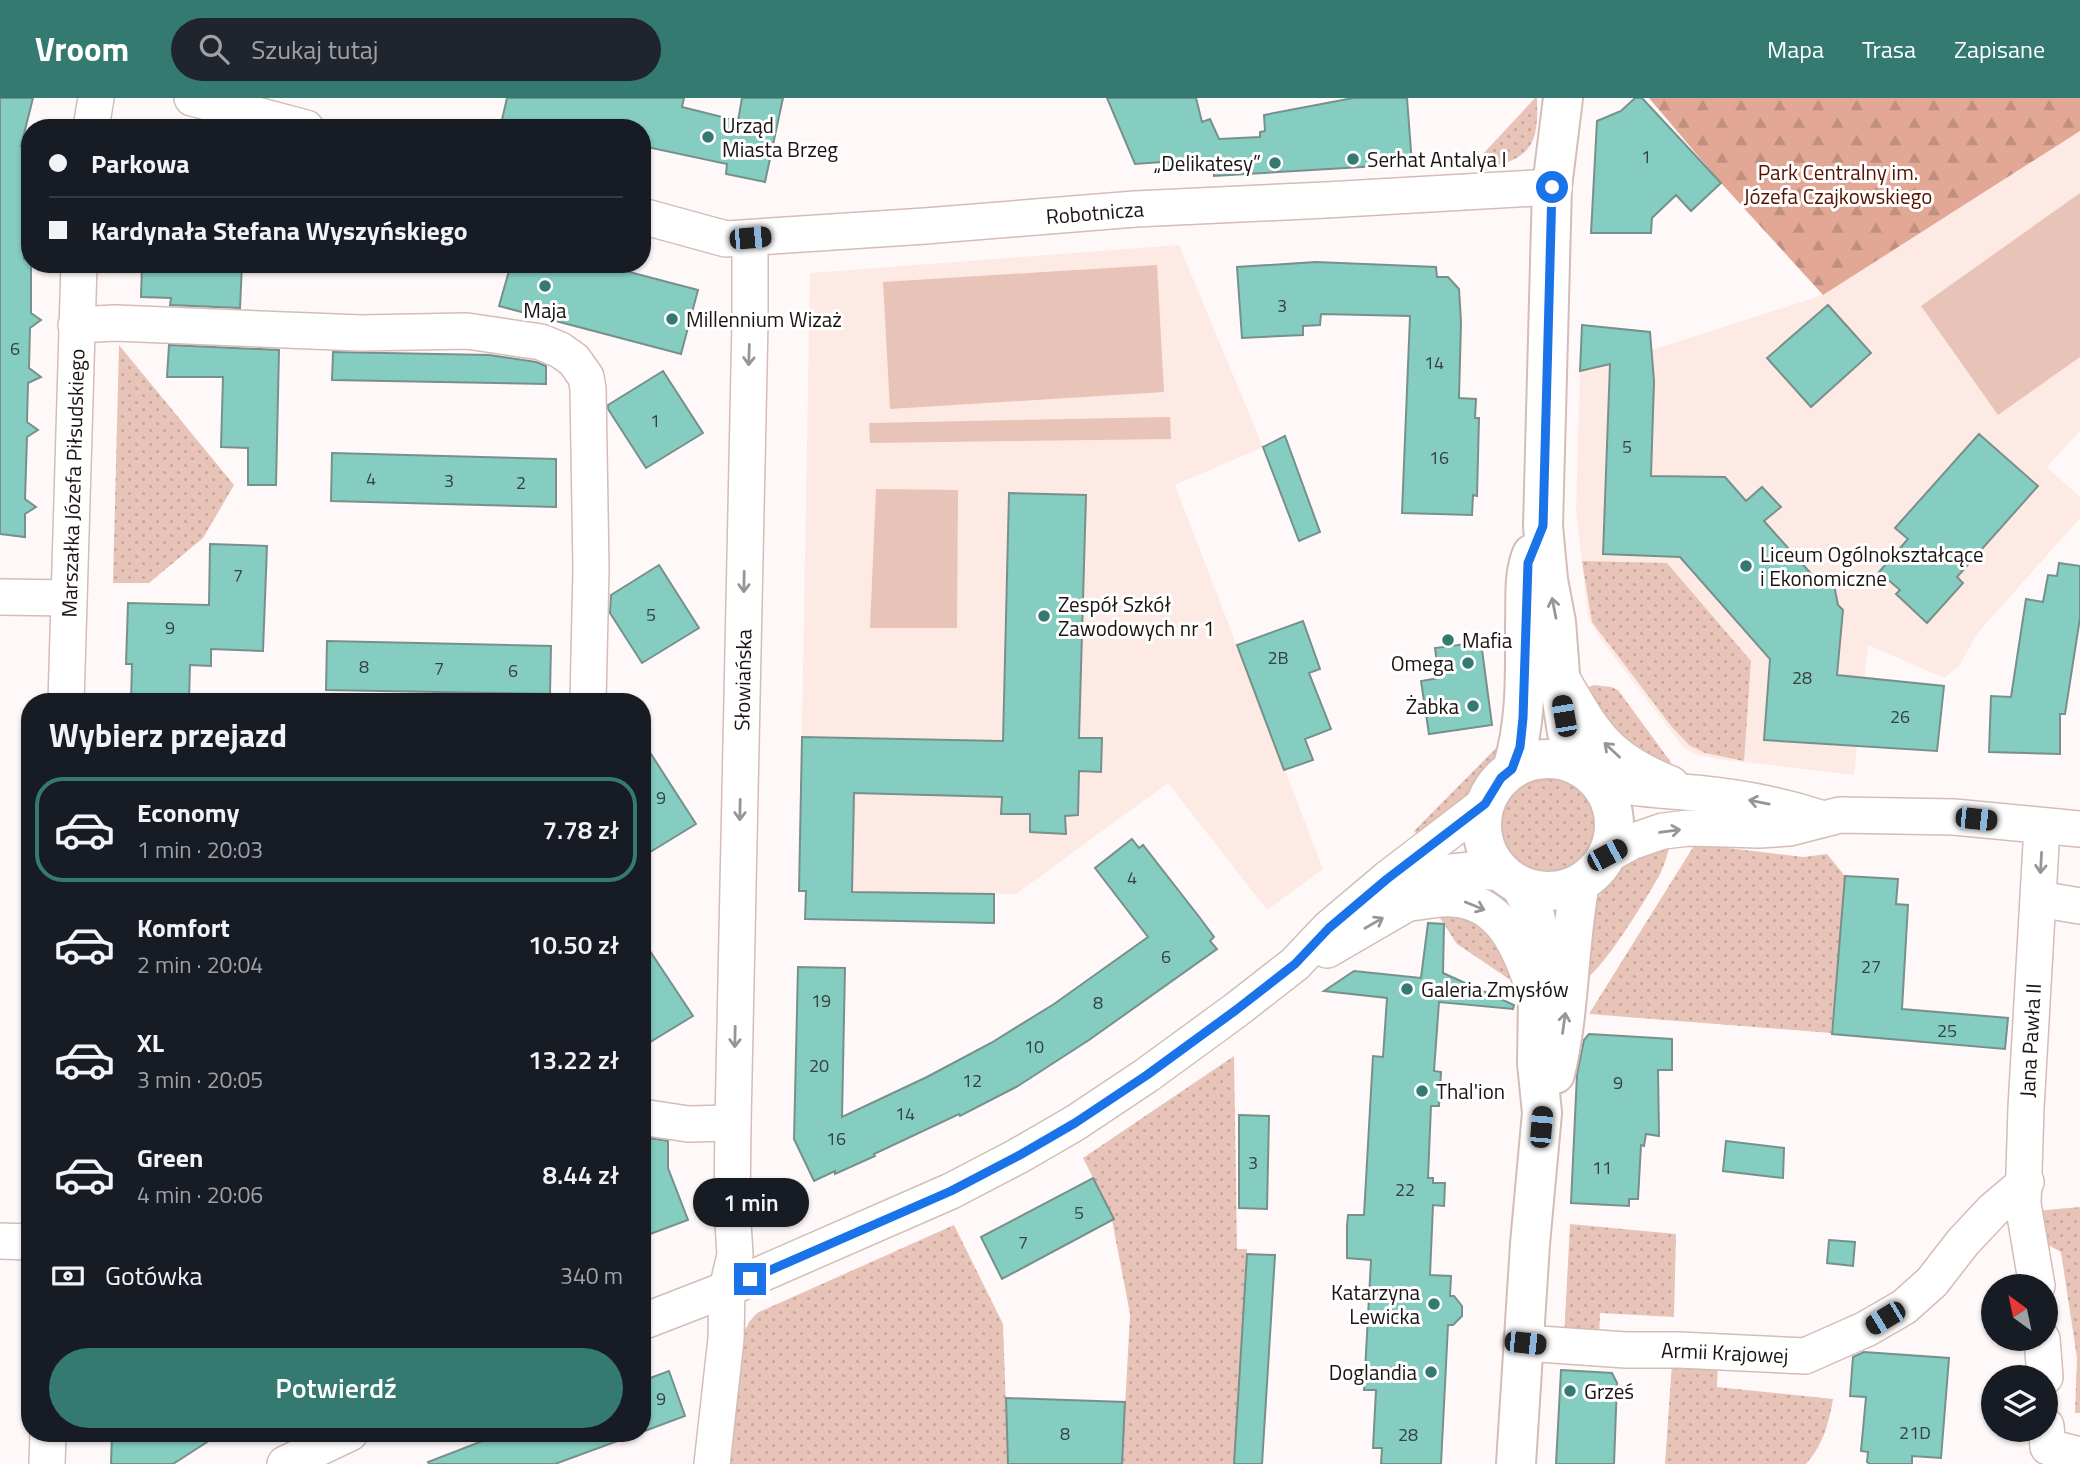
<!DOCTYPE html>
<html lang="pl">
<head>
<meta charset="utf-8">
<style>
  :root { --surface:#171b24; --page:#20242c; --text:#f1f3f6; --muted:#9ea1a6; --line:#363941; --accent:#357a70 }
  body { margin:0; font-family:"Titillium Web",sans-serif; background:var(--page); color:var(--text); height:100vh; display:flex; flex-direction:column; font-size:26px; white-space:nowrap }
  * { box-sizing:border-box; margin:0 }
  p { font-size:23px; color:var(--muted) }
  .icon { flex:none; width:38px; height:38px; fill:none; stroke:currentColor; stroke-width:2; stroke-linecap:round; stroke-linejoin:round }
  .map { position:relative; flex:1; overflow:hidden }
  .drawer { position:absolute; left:21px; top:595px; width:630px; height:749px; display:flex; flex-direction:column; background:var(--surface); border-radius:28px; box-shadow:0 2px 5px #0004 }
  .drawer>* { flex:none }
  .hud { position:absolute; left:21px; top:21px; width:630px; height:154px; border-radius:28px; box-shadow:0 2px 5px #0004; display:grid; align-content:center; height:154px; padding:0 28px; background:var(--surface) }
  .needle { width:46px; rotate:327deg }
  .controls { position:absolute; left:1981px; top:1176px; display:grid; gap:14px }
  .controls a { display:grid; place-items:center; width:77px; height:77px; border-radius:50%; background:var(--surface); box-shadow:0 2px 5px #0004; font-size:35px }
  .end { position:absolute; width:32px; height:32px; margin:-16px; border:9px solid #1a73e8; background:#fff; box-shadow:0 0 0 4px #fff }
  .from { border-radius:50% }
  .bubble { position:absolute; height:49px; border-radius:24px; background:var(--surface); box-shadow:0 2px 5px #0004; font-size:23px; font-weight:600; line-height:49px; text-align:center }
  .car { position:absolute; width:21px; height:42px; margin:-21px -10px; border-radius:9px; box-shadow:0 0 5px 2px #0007; background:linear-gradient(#222 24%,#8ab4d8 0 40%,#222 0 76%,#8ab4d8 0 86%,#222 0) }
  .hud b { display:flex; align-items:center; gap:24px; height:66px; font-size:26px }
  .hud b+b { border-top:2px solid var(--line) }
  .hud i { width:18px; height:18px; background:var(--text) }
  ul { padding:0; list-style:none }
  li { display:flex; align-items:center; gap:21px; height:105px; margin:0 14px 10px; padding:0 14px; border:4px solid transparent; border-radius:28px }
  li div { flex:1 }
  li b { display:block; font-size:26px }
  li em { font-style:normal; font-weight:600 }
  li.current { border-color:var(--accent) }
  li>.icon { width:63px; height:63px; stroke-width:1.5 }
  h2 { padding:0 28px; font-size:32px; line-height:84px }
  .pay { display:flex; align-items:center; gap:18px; height:77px; padding:0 28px; font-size:26px }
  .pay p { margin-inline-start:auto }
  .button { display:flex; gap:14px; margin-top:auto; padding:14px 28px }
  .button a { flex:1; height:80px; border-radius:42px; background:var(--accent); color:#fff; font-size:28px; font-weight:600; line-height:80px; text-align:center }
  header { display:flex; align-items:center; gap:42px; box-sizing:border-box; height:98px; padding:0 35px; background:var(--accent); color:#fff }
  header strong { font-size:33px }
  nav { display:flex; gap:38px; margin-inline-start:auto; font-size:24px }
  .search { width:490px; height:63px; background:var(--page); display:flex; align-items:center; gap:18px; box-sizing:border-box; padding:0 24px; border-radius:38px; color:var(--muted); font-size:26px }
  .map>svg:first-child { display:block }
  .built { fill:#feeae4 }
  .grass { fill:url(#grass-dots) }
  .forest { fill:url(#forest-firs) }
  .pitch { fill:#e8c3b8 }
  .building { fill:#84cdc0; stroke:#78908b; stroke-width:2 }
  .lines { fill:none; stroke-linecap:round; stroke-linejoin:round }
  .minor-casing { stroke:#d4bdb6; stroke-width:38 }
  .major-casing { stroke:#d4bdb6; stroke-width:42 }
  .minor { stroke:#fff; stroke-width:35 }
  .major { stroke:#fff; stroke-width:38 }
  .oneway { stroke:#999594 }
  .route { stroke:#1a73e8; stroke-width:9 }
  .poi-dot { fill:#357a70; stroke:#fff; stroke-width:2.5 }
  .labels { text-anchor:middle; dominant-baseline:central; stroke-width:6; stroke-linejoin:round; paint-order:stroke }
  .number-label { font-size:18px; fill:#36423d }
  .poi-label { font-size:21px; fill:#1c1411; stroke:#fff; text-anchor:start }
  .park-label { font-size:21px; fill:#571200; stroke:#fff }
  .street-label { font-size:21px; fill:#1c1411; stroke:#fff }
</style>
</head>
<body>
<header>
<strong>Vroom</strong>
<div class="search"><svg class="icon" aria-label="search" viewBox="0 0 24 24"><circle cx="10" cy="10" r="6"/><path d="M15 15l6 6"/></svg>Szukaj tutaj</div>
<nav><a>Mapa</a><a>Trasa</a><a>Zapisane</a></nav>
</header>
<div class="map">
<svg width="2080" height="1366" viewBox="0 0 2080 1366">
  <defs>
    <pattern id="grass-dots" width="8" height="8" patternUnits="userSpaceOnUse" patternTransform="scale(1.75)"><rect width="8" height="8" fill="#e8c3b8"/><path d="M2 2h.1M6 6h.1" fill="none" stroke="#c6a79d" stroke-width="1.8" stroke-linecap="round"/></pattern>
    <pattern id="forest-firs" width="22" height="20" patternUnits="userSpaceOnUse" patternTransform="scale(1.75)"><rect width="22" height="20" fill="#e2a795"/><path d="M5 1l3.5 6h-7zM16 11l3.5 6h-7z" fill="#c18f7f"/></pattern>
  </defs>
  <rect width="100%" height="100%" fill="#fef9f8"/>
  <path class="built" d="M2080 33V333L2047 369 2080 399V420L1977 536 1959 568 1944 580 1868 547 1854 677 1718 661 1698 657 1684 650 1602 543 1588 520 1576 412 1580 273 1608 266 1823 197Z
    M1179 147 1263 349 1175 387 1323 771 1267 812 1168 685 1016 796 799 793 810 175Z"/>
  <path class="grass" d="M1535 0H1537C1539 52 1529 59 1482 73V57Z
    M119 247 234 387 203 440 149 485H113Z
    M1582 463 1667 465 1751 563 1744 663 1705 655 1689 647 1672 629 1592 524Z
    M1594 587 1611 589 1618 592 1670 663 1672 671 1619 644 1588 593V589Z
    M1505 641 1499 658 1476 684 1465 709 1422 741 1414 733Z
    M1500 728a47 47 0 1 1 94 0a47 47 0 1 1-94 0Z
    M1672 741C1668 753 1665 767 1659 778 1645 803 1606 867 1585 882L1591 809 1629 759Z
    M1695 746 1804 759 1827 756 1845 778 1831 935 1589 916Z
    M1436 814 1483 823 1512 878 1509 881 1457 846Z
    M1234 958 1237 1151H1247V1156L1234 1366H1122L1130 1216 1112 1122 1114 1121 1083 1060Z
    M2080 1109V1315H2075L2077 1260 2061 1154 2041 1143 2036 1113Z
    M1570 1126 1676 1136 1674 1219 1600 1215 1599 1239 1564 1240Z
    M954 1127 1003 1226 1008 1366H730L741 1241 749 1224 757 1215Z
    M1718 1264 1717 1289 1833 1301C1829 1325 1823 1347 1806 1366H1665L1672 1265Z"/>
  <path class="forest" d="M1649 0H2080V33L1823 197 1721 85Z"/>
  <path class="pitch" d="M2080 95V259L1998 317 1921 208Z
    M1157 167 1164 294 890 311 883 184Z
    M1170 319 1171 341 870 345 869 325Z
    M876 391 958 392 957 530H870Z"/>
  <path class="building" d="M0 0H33L21 48H27L24 161H30L31 166V215L41 222 30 230 29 270 41 279 28 285 27 324 38 332 27 339 25 401 36 409 25 416V439L0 436Z
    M507 0H684L682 9 738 23 742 0H783L765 84 726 76 727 66 642 48V30H517L501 26Z
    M1107 0H1196L1202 24 1210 21 1219 41 1260 39V34L1265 33 1264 17 1353 0H1407L1412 66 1214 78V68L1163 71 1162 64 1135 66Z
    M1635 0H1642L1721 85 1691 113 1676 97 1652 120 1651 135H1591L1597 23 1621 13Z
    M1316 164 1436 169 1437 179H1448L1459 191 1461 224 1459 300 1476 301 1475 320H1479L1477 398 1473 397 1472 417 1402 415 1410 218 1321 216 1320 227 1303 228V237L1242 240 1237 169Z
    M142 166H242L240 210 170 207 171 200 141 199Z
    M511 166H599L698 192 681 256 499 208Z
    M1828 207 1871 255 1811 309 1767 260Z
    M1582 227 1650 234 1654 283 1651 378 1725 379 1746 403 1762 389 1781 409 1764 423 1815 480 1825 477 1834 487 1838 507 1843 512 1837 577 1944 588 1937 653 1764 642 1770 561 1680 459 1603 456 1610 266 1580 273Z
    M169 247 279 252 276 387H248V350L221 349 223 279H167Z
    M333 254 489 257 536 264 546 268V286L332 282Z
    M663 273 703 335 646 370 608 311V307Z
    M1979 336 2038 388 1957 479 1963 485 1927 525 1896 496 1900 492 1879 474 1908 441 1895 430Z
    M1285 338 1320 434 1299 443 1263 349Z
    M332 355 556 361V409L331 403Z
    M1009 395 1086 397 1079 640H1102L1101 674 1079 673 1078 717 1065 718 1066 736 1030 734V716H1001L1002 699 854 695 852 794 994 796V825L805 821 806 793H799L802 639 1003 643Z
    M210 446 267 448 263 553 211 551V568L190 567 189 604H131L132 566H126L128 505 209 507Z
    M2059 465 2080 468V520L2065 616H2060V656L1989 654 1991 598 2011 599 2026 501 2043 504 2048 477 2057 478Z
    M659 467 699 530 642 565 610 515 611 497Z
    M1303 523 1320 571 1309 575 1331 631 1305 641 1313 662 1284 672 1237 547Z
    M327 543 551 548 550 596 326 592Z
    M1481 544 1492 627 1429 636 1421 583 1439 580 1435 550Z
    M642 642 696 726 642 759Z
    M1132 741 1139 750 1143 747 1200 820 1214 839 1210 843 1217 851 1089 942 1018 988 960 1018 959 1016 874 1056 875 1058 835 1076V1073L814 1083 794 1041 798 869 845 870 842 1019 927 979 991 945 1054 906 1148 839 1095 770Z
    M1845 778 1898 781 1896 806 1908 807 1902 911 2008 920 2005 951 1832 936Z
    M1428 825 1444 826 1443 875 1514 907 1513 911 1439 904 1434 973 1441 974 1439 1008H1431L1428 1080H1433V1085H1445L1444 1108 1433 1107 1430 1177 1451 1178 1450 1198H1454L1462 1208V1218L1453 1227H1448L1441 1366H1381L1382 1350H1373L1376 1292H1364L1371 1162 1347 1160V1128L1348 1117H1364L1373 958 1383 959 1387 900 1324 893 1354 873 1421 880Z
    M642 841 693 918 642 949Z
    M1589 936 1672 941V972H1658L1659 1038 1646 1036 1644 1048 1641 1047 1638 1101H1629V1108L1571 1105 1577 976 1584 942Z
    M1239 1017 1269 1018 1267 1111 1239 1110Z
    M642 1039 668 1043V1070L688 1122 642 1139Z
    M1726 1043 1784 1050 1783 1080 1723 1073Z
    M1093 1080 1114 1121 1002 1181 981 1139Z
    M1829 1142 1855 1144 1853 1168 1827 1165Z
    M1247 1156 1275 1157 1262 1366H1234Z
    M1864 1254 1949 1260 1941 1360 1912 1358V1366H1870L1867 1364 1868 1354 1861 1353 1866 1299 1850 1298 1853 1259Z
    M1561 1272 1612 1275 1617 1285 1614 1366H1556Z
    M669 1273 685 1318 642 1334V1283Z
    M1006 1300 1125 1304 1122 1366H1008Z
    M112 1335H221L173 1366H111Z
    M503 1335H631V1338L555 1366H429L428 1364Z"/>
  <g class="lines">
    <g class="minor-casing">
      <g id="minor">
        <path d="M192 0 306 30"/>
        <path d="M91 30 96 0"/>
        <path id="s1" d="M642 118 726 141 925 128 1135 111 1326 102 1552 89"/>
        <path d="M76 227 115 225 361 235 467 233 541 244 560 252 574 262 586 279 588 291 591 471 588 604"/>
        <path d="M0 499 69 500"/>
        <path d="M1561 579C1594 636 1607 661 1671 686"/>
        <path id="s2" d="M66 604 79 166"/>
        <path d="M1598 684C1631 691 1662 692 1695 695 1737 699 1777 706 1817 719"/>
        <path d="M1607 757 1631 744 1663 733 1689 730 1759 732 1789 730 1840 717 1954 719 2080 731"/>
        <path d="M2039 801 2080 808"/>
        <path d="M1408 805C1422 804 1438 800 1452 801 1505 803 1521 856 1536 897"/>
        <path d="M1327 852 1408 805 1432 782 1452 774 1470 772 1502 775"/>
        <path d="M642 1019 688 1026 733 1025"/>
        <path d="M0 1143 30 1144"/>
        <path id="s3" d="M2037 1188 2023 1106 2026 1010 2042 729"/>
        <path d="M642 1224 727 1191 951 1093 1018 1058 1075 1025 1147 977 1236 912 1295 866 1329 830 1387 781 1485 706"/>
        <path d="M2042 1241 2045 1279"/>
        <path id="s4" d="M1525 1245 1626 1252H1679L1805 1258 1866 1231 1904 1209 1932 1184 1963 1144 1993 1112 2026 1084"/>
        <path d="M2046 1328 2048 1349 2080 1357"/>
        <path d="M47 1366 48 1335"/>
        <path d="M285 1366 350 1335"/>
        <path id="s5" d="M712 1366 726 1241 727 1191 735 1157 732 1108 733 1025 750 223V140"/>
      </g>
    </g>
    <g class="major-casing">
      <path id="major" d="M1563 0 1552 89 1543 428 1548 482 1556 524 1562 602 1567 634 1585 671
        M1482 727a66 66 0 1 1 132 0a66 66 0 1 1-132 0Z
        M1512 671C1527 624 1525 574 1525 526 1526 503 1523 477 1532 456
        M1555 976C1570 914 1568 849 1580 785
        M1516 1366 1530 1146 1542 1015 1537 965 1539 835 1534 814 1521 788"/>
    </g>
    <use href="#minor" class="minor"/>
    <use href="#major" class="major"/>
  </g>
  <defs><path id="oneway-shaft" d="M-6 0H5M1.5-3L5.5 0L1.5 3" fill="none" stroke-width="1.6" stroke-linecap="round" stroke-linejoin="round" transform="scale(1.75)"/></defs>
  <g class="oneway">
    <use href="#oneway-shaft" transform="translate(749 257) rotate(92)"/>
    <use href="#oneway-shaft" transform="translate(744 484) rotate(91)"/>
    <use href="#oneway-shaft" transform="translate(1554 510) rotate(-101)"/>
    <use href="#oneway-shaft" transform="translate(1612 652) rotate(-137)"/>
    <use href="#oneway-shaft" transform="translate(1759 704) rotate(-169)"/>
    <use href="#oneway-shaft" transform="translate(740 712) rotate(91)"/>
    <use href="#oneway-shaft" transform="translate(1670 733) rotate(-8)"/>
    <use href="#oneway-shaft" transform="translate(2041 765) rotate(93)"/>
    <use href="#oneway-shaft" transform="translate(1475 808) rotate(22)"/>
    <use href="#oneway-shaft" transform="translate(1374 825) rotate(-30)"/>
    <use href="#oneway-shaft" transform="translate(1564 925) rotate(-82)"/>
    <use href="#oneway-shaft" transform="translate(735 939) rotate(91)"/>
  </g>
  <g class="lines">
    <path class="route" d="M750 1181 951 1093 1018 1058 1075 1025 1147 977 1236 912 1295 866 1329 830 1387 781 1485 706 1501 680 1512 671 1520 649 1523 620 1528 465 1543 428 1552 89"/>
  </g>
  <g class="poi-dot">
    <circle cx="708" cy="39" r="7"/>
    <circle cx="1353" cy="61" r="7"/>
    <circle cx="1275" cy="65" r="7"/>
    <circle cx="545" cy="188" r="7"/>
    <circle cx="672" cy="221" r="7"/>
    <circle cx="1746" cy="468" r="7"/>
    <circle cx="1044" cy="518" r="7"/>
    <circle cx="1448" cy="542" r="7"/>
    <circle cx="1468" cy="565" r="7"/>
    <circle cx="1473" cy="608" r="7"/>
    <circle cx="1407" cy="891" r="7"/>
    <circle cx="1422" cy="993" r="7"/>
    <circle cx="1434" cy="1206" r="7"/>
    <circle cx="1431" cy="1274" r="7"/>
    <circle cx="1570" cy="1293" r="7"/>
  </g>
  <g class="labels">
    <g class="number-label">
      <text x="1646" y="58">1</text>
      <text x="1282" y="207">3</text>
      <text x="15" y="250">6</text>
      <text x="1434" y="264">14</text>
      <text x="655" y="322">1</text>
      <text x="1627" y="348">5</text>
      <text x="1439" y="359">16</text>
      <text x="371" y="380">4</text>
      <text x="449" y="382">3</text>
      <text x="521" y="384">2</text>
      <text x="238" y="477">7</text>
      <text x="651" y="516">5</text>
      <text x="170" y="529">9</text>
      <text x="1278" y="559">2B</text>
      <text x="364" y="568">8</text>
      <text x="439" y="570">7</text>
      <text x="513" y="572">6</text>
      <text x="1802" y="579">28</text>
      <text x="1900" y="618">26</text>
      <text x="661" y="699">9</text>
      <text x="1132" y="779">4</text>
      <text x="1166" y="858">6</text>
      <text x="1871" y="868">27</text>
      <text x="821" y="902">19</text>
      <text x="1098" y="904">8</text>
      <text x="1947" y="932">25</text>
      <text x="1034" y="948">10</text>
      <text x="819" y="967">20</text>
      <text x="972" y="982">12</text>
      <text x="1618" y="984">9</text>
      <text x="905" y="1015">14</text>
      <text x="836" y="1040">16</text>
      <text x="1253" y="1064">3</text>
      <text x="1602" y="1069">11</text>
      <text x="1405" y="1091">22</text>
      <text x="1079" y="1114">5</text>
      <text x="1023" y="1144">7</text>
      <text x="661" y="1300">9</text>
      <text x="1915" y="1334">21D</text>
      <text x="1065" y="1335">8</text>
      <text x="1408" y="1336">28</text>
    </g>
    <g class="poi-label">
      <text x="722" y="27">Urząd<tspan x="722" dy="24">Miasta Brzeg</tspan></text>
      <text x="1367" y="61">Serhat Antalya I</text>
      <text x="1261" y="65" text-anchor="end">„Delikatesy”</text>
      <text x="545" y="212" text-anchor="middle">Maja</text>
      <text x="686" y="221">Millennium Wizaż</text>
      <text x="1760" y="456">Liceum Ogólnokształcące<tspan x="1760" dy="24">i Ekonomiczne</tspan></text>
      <text x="1058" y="506">Zespół Szkół<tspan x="1058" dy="24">Zawodowych nr 1</tspan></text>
      <text x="1462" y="542">Mafia</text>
      <text x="1454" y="565" text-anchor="end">Omega</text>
      <text x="1459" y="608" text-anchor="end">Żabka</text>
      <text x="1421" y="891">Galeria Zmysłów</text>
      <text x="1436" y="993">Thal'ion</text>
      <text x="1420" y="1194" text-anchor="end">Katarzyna<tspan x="1420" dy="24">Lewicka</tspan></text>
      <text x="1417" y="1274" text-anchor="end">Doglandia</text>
      <text x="1584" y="1293">Grześ</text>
    </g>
    <g class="park-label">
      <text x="1838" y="74">Park Centralny im.<tspan x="1838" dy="24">Józefa Czajkowskiego</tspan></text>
    </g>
    <g class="street-label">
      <text stroke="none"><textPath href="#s1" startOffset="457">Robotnicza</textPath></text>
      <text stroke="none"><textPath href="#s2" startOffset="219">Marszałka Józefa Piłsudskiego</textPath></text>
      <text stroke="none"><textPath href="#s5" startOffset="786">Słowiańska</textPath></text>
      <text stroke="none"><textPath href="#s3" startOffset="247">Jana Pawła II</textPath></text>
      <text stroke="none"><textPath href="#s4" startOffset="200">Armii Krajowej</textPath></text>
    </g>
  </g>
</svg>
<div class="controls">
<a><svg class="needle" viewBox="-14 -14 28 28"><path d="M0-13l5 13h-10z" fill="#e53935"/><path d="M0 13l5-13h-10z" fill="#9ea1a6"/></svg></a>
<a><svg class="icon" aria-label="layers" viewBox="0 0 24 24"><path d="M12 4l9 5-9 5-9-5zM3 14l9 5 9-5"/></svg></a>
</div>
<i class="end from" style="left:1552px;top:89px"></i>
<i class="end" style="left:750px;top:1181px"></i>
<div class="bubble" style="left:693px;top:1080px;width:116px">1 min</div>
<i class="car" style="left:750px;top:140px;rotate:85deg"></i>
<i class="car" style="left:1564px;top:618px;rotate:350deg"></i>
<i class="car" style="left:1976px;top:721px;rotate:96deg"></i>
<i class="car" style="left:1607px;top:757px;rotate:62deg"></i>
<i class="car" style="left:1541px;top:1029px;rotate:5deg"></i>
<i class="car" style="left:1885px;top:1220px;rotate:239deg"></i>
<i class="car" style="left:1525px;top:1245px;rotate:96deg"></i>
<div class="hud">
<b><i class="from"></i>Parkowa</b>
<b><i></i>Kardynała Stefana Wyszyńskiego</b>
</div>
<section class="drawer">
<h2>Wybierz przejazd</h2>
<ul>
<li class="current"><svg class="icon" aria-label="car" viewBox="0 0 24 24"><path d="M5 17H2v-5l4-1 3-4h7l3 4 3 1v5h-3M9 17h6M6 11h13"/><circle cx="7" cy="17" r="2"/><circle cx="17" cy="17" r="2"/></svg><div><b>Economy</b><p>1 min · 20:03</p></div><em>7.78 zł</em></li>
<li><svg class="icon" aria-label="car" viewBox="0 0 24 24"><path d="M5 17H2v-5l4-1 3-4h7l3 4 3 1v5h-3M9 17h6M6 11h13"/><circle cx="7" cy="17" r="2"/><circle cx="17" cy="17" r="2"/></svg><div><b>Komfort</b><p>2 min · 20:04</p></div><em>10.50 zł</em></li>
<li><svg class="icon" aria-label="car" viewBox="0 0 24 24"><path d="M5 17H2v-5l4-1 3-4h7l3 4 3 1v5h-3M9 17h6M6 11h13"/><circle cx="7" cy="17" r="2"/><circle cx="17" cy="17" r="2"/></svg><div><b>XL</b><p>3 min · 20:05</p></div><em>13.22 zł</em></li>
<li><svg class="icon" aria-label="car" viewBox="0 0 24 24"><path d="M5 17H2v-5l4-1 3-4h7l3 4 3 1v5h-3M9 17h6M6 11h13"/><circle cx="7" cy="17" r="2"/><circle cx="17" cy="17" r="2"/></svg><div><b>Green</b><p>4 min · 20:06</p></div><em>8.44 zł</em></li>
</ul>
<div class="pay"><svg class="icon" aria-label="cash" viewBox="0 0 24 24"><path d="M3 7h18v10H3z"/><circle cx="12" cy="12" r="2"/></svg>Gotówka<p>340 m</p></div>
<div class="button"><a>Potwierdź</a></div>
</section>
</div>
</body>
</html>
